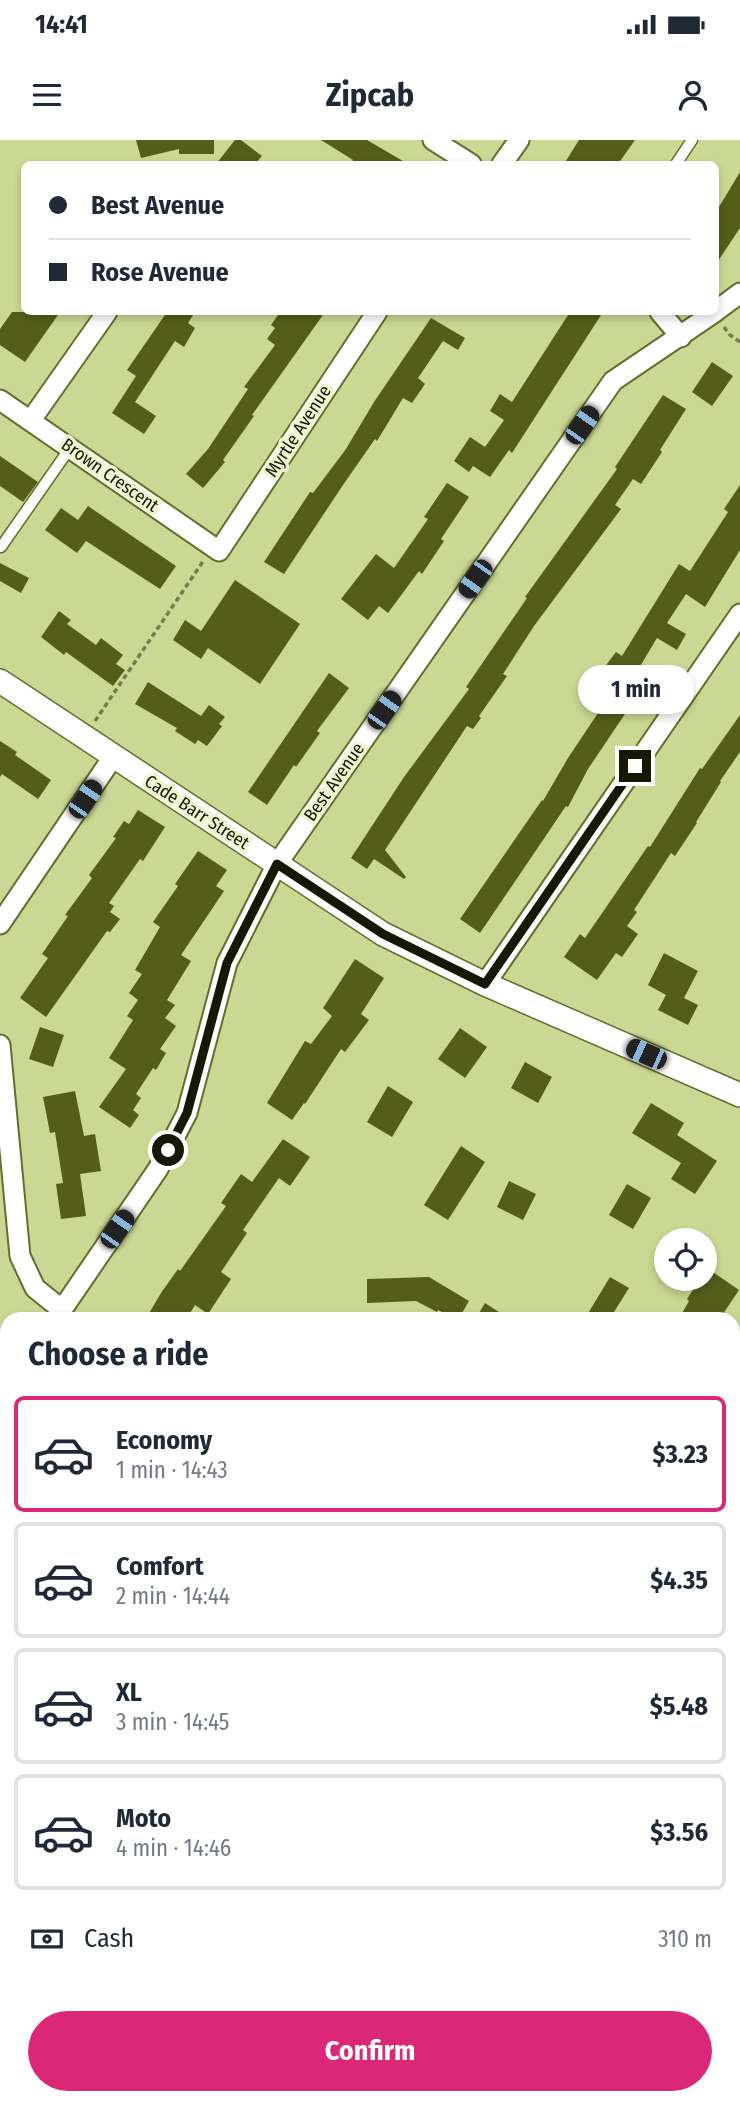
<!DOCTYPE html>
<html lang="en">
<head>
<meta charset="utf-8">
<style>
  :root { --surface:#fff; --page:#f2f2f3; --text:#1f2937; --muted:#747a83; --line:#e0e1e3; --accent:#db2777 }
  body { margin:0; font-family:"Fira Sans Condensed",sans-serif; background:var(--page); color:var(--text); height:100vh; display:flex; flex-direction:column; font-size:26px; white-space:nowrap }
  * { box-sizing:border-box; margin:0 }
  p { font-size:23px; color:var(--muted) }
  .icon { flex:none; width:38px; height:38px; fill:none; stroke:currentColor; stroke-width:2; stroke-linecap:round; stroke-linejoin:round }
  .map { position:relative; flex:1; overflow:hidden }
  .panel { position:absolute; left:0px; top:1172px; width:740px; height:793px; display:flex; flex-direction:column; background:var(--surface); border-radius:21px 21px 0 0; box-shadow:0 4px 10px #0003 }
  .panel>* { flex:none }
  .banner { position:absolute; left:21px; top:21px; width:698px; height:154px; border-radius:10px; box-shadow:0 4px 10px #0003; display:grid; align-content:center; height:154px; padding:0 28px; background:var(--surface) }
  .buttons { position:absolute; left:654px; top:1088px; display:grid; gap:14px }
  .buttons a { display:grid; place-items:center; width:63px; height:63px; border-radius:50%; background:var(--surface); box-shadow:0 4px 10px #0003; font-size:35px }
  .end { position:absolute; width:32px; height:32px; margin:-16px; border:9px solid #151901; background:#fff; box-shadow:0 0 0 4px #fff }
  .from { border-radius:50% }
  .bubble { position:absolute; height:49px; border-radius:24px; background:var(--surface); box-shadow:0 4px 10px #0003; font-size:23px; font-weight:700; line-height:49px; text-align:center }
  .car { position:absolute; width:21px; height:42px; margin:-21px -10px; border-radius:9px; box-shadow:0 0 5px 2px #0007; background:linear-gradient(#222 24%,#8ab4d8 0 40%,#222 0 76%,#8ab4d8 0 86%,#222 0) }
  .banner b { display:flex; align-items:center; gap:24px; height:66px; font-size:26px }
  .banner b+b { border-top:2px solid var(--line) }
  .banner i { width:18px; height:18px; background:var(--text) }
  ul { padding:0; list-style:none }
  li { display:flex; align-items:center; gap:21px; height:116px; margin:0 14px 10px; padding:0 14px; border:4px solid var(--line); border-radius:10px }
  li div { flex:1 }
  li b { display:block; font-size:26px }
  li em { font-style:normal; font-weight:700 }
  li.on { border-color:var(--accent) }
  li>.icon { width:63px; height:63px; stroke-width:1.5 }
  h2 { padding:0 28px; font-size:32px; line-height:84px }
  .pay { display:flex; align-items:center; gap:18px; height:77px; padding:0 28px; font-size:26px }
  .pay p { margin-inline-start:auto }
  .cta { display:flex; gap:14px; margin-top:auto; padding:14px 28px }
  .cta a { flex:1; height:80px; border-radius:42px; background:var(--accent); color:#fff; font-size:28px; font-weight:700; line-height:80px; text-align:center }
  .status { display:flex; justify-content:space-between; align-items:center; height:49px; padding:0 35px; background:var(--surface); direction:ltr }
  .status svg { height:19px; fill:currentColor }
  header { display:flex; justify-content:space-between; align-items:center; height:91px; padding:0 28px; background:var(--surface); font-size:32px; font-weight:700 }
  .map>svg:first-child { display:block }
  .building { fill:#545e19 }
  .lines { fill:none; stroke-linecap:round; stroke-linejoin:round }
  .service-casing { stroke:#646e2c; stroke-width:13 }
  .minor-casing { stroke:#646e2c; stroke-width:23 }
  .tertiary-casing { stroke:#646e2c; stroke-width:26 }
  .path { stroke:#757d4e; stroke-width:3.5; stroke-dasharray:5 3.5; stroke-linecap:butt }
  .service { stroke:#fff; stroke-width:10 }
  .minor { stroke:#fff; stroke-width:19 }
  .tertiary { stroke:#fff; stroke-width:23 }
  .route { stroke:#151901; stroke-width:9 }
  .labels { text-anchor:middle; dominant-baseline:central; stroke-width:7; stroke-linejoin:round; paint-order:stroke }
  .street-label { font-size:18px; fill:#151901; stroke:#eef5d3 }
</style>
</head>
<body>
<div class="status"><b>14:41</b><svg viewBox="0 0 49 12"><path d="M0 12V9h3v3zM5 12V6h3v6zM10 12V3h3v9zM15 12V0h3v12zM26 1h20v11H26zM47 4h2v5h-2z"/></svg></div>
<header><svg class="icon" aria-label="menu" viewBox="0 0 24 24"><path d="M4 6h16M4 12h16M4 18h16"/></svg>Zipcab<svg class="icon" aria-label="person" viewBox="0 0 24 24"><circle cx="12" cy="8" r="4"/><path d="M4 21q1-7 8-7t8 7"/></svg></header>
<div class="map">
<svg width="740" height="1965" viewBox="0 0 740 1965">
  <rect width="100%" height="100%" fill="#cbd893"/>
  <path class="building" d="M136 0H214V14H179V9L141 18Z
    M235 0H241L262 16 255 24H216Z
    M321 0H367L408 24H350L353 20Z
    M579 0H635L618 24H564Z
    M740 32V88L716 124V72Z
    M12 172H60L25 222 0 205V189Z
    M167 172H195L188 183 195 188 184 207 175 201 135 262 156 276 144 294 112 273 136 236 127 230Z
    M280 172H325L252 275 254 276 223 320 225 322 203 348 186 334 208 309 248 249 244 247 275 205 267 199 275 188 271 185Z
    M570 172H603L512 313 509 310 490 337 473 326 469 332 454 321 470 297 485 307 504 280 490 271 500 254 512 262Z
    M431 178 465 198 458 210 443 201 418 238 425 244 412 263 403 258 377 301 375 299 343 345 284 434 264 422 310 352 313 353 346 309 374 262Z
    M712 222 733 236 712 266 692 252Z
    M663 255 686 269 660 310 662 312 641 344 633 339 615 365 621 369 534 486 503 534 507 536 479 576 481 578 473 589 467 586 385 710 406 737 404 739 374 719 367 729 351 718 404 637 469 549 466 547 527 458 525 457 617 329 615 327Z
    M0 316 38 342 23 362 0 346Z
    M447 343 469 357 441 399 444 401 422 434 419 431 388 473 379 466 368 480 341 459 376 414 394 428 428 379 424 377Z
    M740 345V410L705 467 686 454 667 483 686 494 677 510 657 498 639 528 649 535 640 547 644 549 625 574 588 629 568 667 566 666 480 793 460 779 542 660 543 661 568 618 614 549 597 537 616 512 622 516 679 424 690 431 728 372 724 369Z
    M88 366 176 426 160 449 86 401 77 413 45 390 61 368 78 380Z
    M0 423 29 438 21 453 0 441Z
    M235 440 300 484 260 544 208 508 201 519 173 500 185 480 201 491Z
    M59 471 71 480 67 484 96 505 101 498 123 515 116 524 125 530 113 546 66 512 64 515 41 497Z
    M329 533 349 548 317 591 320 593 296 627 294 625 267 665 248 652Z
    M148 542 201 576 209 565 225 577 219 584 222 586 207 606 198 600 195 604 175 591 177 588 135 564Z
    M740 575V612L720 641 721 642 696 682 697 683 675 716 671 713 634 770 637 772 627 786 638 794 622 817 616 813 597 840 564 817 580 794 585 798 648 706 650 707 700 628 702 629Z
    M0 601 17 612 15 615 51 640 38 659 2 634 0 637Z
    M138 670 165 687 143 721 140 719 109 763 114 766 110 772 120 779 110 792 107 791 46 877 20 858 48 818 42 814 68 776 65 775 92 738 89 735 116 698 113 697 124 681 129 684Z
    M198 711 227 730 216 746 224 751 181 815 191 821 167 860 175 865 165 878 176 886 160 909 166 913 156 930 153 928 136 954 141 958 133 970 139 975 130 988 99 967 126 929 109 918 133 880 127 876 138 860 129 853 142 834 135 830 160 787 153 782 178 746 175 744Z
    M664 813 698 831 684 858 698 865 688 885 658 870 666 855 648 845Z
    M355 819 384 838 361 874 369 880 345 912 341 909 305 964 304 963 292 980 267 963 305 901 311 904 332 876 323 868Z
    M40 887 64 895 53 927 29 919Z
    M460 888 487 907 465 938 438 919Z
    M525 922 552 937 538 963 511 948Z
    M388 946 413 962 392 997 367 982Z
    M75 951 84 996 95 994 101 1031 80 1034 86 1076 61 1079 56 1044 63 1043 55 992 50 993 43 957Z
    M651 963 684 983 677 995 717 1021 695 1054 671 1039 681 1023 632 993Z
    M283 999 310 1017 290 1046 279 1038 243 1090 247 1093 221 1132 231 1139 208 1174 195 1165 186 1180H145L161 1153 178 1129 180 1131 226 1066 221 1063 241 1034 252 1042Z
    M461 1006 485 1022 448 1080 424 1065Z
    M509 1041 536 1054 523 1080 497 1067Z
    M627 1044 651 1058 633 1089 609 1075Z
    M707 1128 739 1150 719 1180H678L689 1161 687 1159 700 1139H705Z
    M429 1137 469 1161 458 1180 438 1170 437 1172 416 1161 367 1163V1139Z
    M610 1137 629 1148 609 1180H584Z
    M485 1163 511 1180H475Z"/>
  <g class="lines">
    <g class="service-casing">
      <path id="service" d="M676 24 692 0
        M1 407 70 308"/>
    </g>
    <g class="minor-casing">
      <path id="minor" d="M433 0 471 24
        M502 24 519 0
        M716 171 740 153
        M660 172 681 197
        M0 260 219 411 377 172
        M31 280 107 172
        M0 784 113 617
        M485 844 740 474
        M0 905 20 1116 35 1148 61 1169
        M55 1180 158 1029 187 973 227 823 277 724 613 241 715 172
        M0 1265 7 1255
        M733 1326 740 1316
        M733 1449 740 1454
        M0 1679 7 1668
        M0 1844 7 1849
        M163 1958 173 1965
        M459 1965 462 1958"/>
    </g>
    <g class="tertiary-casing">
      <path id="tertiary" d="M0 541 383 794 485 844 740 955"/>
    </g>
    <path class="path" d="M724 187 730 195 740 202
      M95 581 204 420
      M720 1958 730 1965"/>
    <use href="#service" class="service"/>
    <use href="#minor" class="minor"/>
    <use href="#tertiary" class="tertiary"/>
  </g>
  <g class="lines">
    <path class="route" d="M168 1010 187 973 227 823 277 724 383 794 485 844 635 626"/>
  </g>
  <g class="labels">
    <g class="street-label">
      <text transform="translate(298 291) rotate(-57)">Myrtle Avenue</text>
      <text transform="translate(110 335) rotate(35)">Brown Crescent</text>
      <text transform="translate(334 642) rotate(-55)">Best Avenue</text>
      <text transform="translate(197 672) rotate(33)">Cade Barr Street</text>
    </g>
  </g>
</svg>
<div class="buttons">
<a><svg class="icon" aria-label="locate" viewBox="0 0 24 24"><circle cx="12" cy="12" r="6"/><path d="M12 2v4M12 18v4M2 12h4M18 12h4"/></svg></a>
</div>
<i class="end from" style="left:168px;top:1010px"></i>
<i class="end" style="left:635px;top:626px"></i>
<div class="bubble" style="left:578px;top:525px;width:116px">1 min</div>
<i class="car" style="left:582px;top:285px;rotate:35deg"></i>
<i class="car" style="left:475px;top:439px;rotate:215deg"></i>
<i class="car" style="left:384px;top:570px;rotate:35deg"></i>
<i class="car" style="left:85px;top:659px;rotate:34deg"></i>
<i class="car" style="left:646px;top:914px;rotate:294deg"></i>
<i class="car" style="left:117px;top:1089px;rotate:35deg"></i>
<div class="banner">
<b><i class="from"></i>Best Avenue</b>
<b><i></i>Rose Avenue</b>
</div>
<section class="panel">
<h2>Choose a ride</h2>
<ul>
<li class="on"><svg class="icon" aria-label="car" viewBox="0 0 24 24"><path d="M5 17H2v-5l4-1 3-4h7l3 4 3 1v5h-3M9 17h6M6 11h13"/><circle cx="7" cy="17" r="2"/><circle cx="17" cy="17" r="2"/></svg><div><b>Economy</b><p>1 min · 14:43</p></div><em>$3.23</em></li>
<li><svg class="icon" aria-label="car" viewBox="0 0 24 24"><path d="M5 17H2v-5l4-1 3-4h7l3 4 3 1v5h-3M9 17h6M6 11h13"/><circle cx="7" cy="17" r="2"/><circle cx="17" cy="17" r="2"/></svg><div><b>Comfort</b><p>2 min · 14:44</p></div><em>$4.35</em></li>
<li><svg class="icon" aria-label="car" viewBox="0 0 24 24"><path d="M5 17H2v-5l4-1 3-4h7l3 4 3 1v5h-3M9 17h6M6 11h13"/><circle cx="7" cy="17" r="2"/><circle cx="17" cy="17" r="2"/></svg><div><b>XL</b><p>3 min · 14:45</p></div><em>$5.48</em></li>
<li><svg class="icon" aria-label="car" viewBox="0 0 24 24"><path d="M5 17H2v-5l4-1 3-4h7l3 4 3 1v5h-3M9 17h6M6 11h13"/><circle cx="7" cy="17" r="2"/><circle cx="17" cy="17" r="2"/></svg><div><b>Moto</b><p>4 min · 14:46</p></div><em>$3.56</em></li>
</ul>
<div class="pay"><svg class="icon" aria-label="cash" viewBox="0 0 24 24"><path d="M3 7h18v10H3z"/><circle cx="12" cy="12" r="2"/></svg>Cash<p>310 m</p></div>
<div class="cta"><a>Confirm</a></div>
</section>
</div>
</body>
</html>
